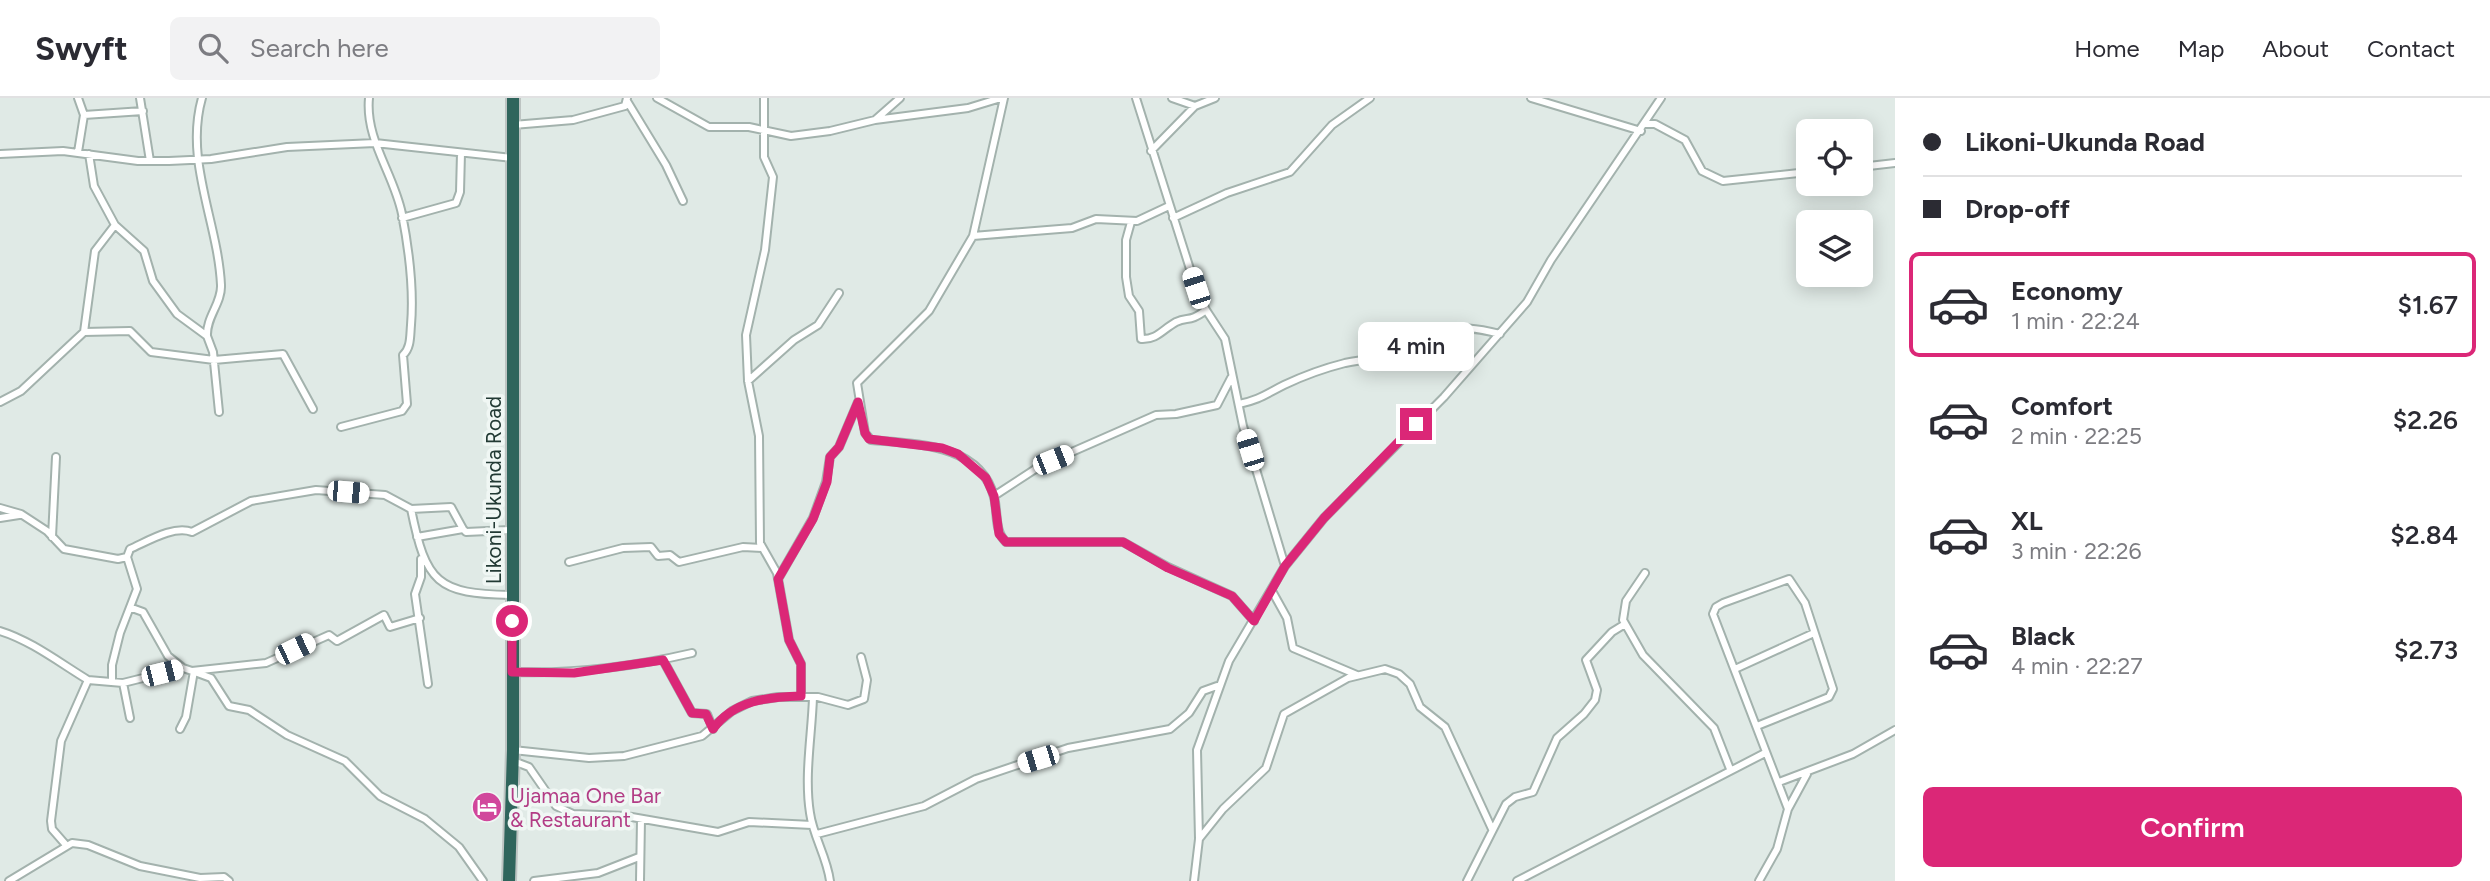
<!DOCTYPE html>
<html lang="en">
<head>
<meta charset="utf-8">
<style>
  :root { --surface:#fff; --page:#f2f2f3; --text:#2b2b33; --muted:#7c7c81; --line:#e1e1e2; --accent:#db2777 }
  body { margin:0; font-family:Figtree,sans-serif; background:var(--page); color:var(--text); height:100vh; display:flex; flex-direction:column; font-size:26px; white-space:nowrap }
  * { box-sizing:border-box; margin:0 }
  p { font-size:23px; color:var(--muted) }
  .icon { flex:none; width:38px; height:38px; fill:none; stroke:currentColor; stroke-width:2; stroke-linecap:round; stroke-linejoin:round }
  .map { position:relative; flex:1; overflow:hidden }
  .drawer { display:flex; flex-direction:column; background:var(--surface); width:595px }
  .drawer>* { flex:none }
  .top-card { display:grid; align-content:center; height:154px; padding:0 28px; background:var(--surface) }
  .buttons { position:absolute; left:1796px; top:21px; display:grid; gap:14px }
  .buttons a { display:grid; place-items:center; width:77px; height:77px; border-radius:10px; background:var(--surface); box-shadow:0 4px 18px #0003; font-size:35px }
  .end { position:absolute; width:32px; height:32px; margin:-16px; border:9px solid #db2777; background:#fff; box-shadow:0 0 0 4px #fff }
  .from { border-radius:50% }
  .bubble { position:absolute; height:49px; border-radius:10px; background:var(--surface); box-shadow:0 4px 18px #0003; font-size:23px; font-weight:600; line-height:49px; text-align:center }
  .car { position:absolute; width:21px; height:42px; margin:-21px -10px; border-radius:9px; box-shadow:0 0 5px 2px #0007; background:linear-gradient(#fff 24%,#345 0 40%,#fff 0 76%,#345 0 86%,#fff 0) }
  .top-card b { display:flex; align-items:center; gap:24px; height:66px; font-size:26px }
  .top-card b+b { border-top:2px solid var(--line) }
  .top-card i { width:18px; height:18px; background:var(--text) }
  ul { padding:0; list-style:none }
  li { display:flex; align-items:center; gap:21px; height:105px; margin:0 14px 10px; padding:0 14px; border:4px solid transparent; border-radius:10px }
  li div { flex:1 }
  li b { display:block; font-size:26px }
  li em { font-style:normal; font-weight:600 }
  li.selected { border-color:var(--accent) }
  li>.icon { width:63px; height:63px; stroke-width:1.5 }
  .cta { display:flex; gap:14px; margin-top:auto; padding:14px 28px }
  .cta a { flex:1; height:80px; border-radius:10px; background:var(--accent); color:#fff; font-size:28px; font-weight:600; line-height:80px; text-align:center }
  header { display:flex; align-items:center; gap:42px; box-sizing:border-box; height:98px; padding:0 35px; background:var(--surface); border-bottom:2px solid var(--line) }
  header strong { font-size:33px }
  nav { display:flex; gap:38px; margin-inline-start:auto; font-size:24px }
  .search { width:490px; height:63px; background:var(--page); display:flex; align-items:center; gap:18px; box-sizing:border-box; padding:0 24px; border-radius:10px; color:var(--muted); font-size:26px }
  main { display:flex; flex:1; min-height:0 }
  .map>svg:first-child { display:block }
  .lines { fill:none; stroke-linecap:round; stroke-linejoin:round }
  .street-casing { stroke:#a3b2ad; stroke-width:10 }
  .highway-casing { stroke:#bdc4c2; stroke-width:16 }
  .street { stroke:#fff; stroke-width:6 }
  .highway { stroke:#2f655c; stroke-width:12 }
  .route { stroke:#db2777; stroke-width:9 }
  .labels { text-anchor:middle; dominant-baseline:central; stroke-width:7; stroke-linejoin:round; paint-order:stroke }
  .street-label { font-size:21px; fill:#223a34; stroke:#f0f7f4 }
  .hotel-label { font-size:21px; fill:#b23c85; stroke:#f0f7f4; text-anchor:start }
</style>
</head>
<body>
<header>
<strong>Swyft</strong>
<div class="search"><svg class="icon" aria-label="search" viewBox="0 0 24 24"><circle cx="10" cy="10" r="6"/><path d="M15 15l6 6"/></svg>Search here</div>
<nav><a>Home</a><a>Map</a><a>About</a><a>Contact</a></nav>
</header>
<main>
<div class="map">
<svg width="1895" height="783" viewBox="0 0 1895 783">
  <rect width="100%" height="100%" fill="#e0eae6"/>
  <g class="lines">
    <g class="street-casing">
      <path id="street" d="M140 0 150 63
        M202 0C184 63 218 124 221 187 222 205 206 219 207 238
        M657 0 709 29H749L791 38 830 33 875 22 900 0
        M764 0V59L773 79 765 152 746 237 748 283 759 338 760 445 777 475 789 542 801 566V598
        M1004 0 973 138 929 213 857 285 865 335 871 342C915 346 980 345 994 399 998 414 994 433 1006 444H1123L1168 469 1232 498 1254 523
        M1136 0 1196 190 1206 212 1225 241 1243 328 1285 468
        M1172 0 1195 8
        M1531 0 1641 33
        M627 3 666 67 683 103
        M84 17 143 13
        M875 22 968 10 1001 0
        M1646 26H1655L1685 42 1702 73 1723 83 1808 74
        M513 27 573 22 625 8 627 0
        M1151 53 1195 8 1215 0
        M78 54 84 17 78 0
        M0 56 63 53 138 63H169L211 61 287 49 375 45 513 60
        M89 56 94 88 115 127 144 153 153 183 177 216 207 238 213 254 219 314
        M1860 69 1895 65
        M402 120 456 105 460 94 461 55
        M1173 120 1227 95 1290 74 1332 27 1370 0
        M1131 124 1126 142V179L1129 198 1139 213 1141 241C1157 242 1163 231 1176 224 1188 218 1189 225 1206 212
        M973 138 1072 130 1096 121 1137 123 1169 108
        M84 234 130 233 151 254 214 262 283 256 313 311
        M748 283 794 242 818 227 839 195
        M0 304 21 293 84 234 95 153 115 127
        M1239 306C1259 302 1266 296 1284 287 1303 278 1325 270 1345 265 1376 258 1406 262 1435 248L1438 236C1456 226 1481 231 1500 236
        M341 329 402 313 407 306 403 257C411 250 410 238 411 227 414 191 409 152 402 116 394 76 365 42 369 0
        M994 398 1040 368 1156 317 1176 316 1217 307 1231 280
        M0 410 21 416 47 433 64 451 118 461 127 459 130 451C148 443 174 427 192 434L251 403 316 392 385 397 411 411 451 409 463 431
        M411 411C426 485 437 496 512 497
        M0 420 19 417
        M52 439 56 359
        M417 439 463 431 466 434 511 432
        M421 461V479L415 496 428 586
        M569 464 623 450 651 449 658 458 670 457 679 464 743 449 762 450
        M1645 475 1626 503 1623 522 1643 557 1714 630 1730 671
        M778 481 813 420 826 384 830 359 839 349 858 304
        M1272 493 1287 520 1293 550 1357 577
        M132 510 143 514 168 558 183 570
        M0 533C30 542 60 565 88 582
        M663 562 692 615 707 616 713 631
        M1735 571 1814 535
        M192 573 211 580 229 608 249 612 287 637 345 663 380 698 425 721 459 749 483 783
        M513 574C575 576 632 569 692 555
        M112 582V567L120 535 137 491 127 459
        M813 599C812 636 804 677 810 715 813 738 827 759 830 783
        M130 620 123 585 183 570 192 573 266 565 329 537 337 543 384 517 390 529 420 520
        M1757 628 1829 599 1833 591 1805 505 1789 481 1723 505 1716 509 1713 516 1788 711 1777 751 1759 783
        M180 631 186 619 194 573
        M513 652 589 660 624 658 702 638 732 613 752 603 778 599H818L848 607 864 601 867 582 861 559
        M513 663 529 669 556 708 573 716 626 718 718 734 749 724 812 727
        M1779 684 1853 656 1895 632
        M1788 711 1807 676
        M817 736 924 708 976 681 1068 650 1170 631 1189 615 1203 593 1217 588
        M1199 741 1223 711 1266 670 1284 616 1348 580 1385 571 1399 576 1410 586 1420 609 1445 629 1492 731
        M66 747 52 731 51 723 61 643 88 582 123 585
        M9 783 72 745 88 747 140 768 200 780 224 779 229 783
        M534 783 598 775 639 759
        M640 783 641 721
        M1194 783 1199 741 1197 652 1229 563 1285 468 1324 420 1444 299 1527 204 1551 162 1661 0
        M1467 783 1506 706 1515 699 1533 694 1557 640 1584 616 1595 602 1597 592 1586 562 1612 534 1625 526
        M1517 783 1765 655"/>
    </g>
    <g class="highway-casing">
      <path id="highway" d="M509 783 513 652V0"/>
    </g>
    <use href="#street" class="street"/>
    <use href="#highway" class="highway"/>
  </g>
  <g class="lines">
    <path class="route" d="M512 523V574L574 575 663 562 692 615 706 616 713 631C734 602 768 599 801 598V566L789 542 778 481 813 421 827 384 830 359 839 349 858 304 865 335 869 341 942 350 958 356 986 380 994 398 999 436 1006 444H1123L1168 470 1232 498 1254 523 1285 468 1324 420 1416 326"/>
  </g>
  <defs>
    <g id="hotel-disc" transform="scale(1.575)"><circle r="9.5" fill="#d1479c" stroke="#f0f7f4"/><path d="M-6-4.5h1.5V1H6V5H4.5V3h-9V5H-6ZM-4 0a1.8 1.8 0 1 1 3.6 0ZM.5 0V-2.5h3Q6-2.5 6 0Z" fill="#fff"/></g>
  </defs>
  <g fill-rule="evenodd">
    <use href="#hotel-disc" x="487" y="709"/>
  </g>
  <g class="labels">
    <g class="street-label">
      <text transform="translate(493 392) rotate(-90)">Likoni-Ukunda Road</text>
    </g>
    <g class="hotel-label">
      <text x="510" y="697">Ujamaa One Bar<tspan x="510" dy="24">&amp; Restaurant</tspan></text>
    </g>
  </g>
</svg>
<div class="buttons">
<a><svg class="icon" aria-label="locate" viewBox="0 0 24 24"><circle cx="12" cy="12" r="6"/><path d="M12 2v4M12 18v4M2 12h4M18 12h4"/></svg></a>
<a><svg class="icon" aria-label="layers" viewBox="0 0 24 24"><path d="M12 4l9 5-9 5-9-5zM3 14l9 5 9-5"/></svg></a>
</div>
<i class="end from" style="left:512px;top:523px"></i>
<i class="end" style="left:1416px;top:326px"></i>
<div class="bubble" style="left:1358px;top:224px;width:116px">4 min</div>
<i class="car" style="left:1196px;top:190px;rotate:342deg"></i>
<i class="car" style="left:1250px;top:352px;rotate:343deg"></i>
<i class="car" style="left:1053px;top:362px;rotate:68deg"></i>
<i class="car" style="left:348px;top:394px;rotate:95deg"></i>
<i class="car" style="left:295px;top:551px;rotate:64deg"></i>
<i class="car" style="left:162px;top:575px;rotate:76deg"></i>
<i class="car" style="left:1038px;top:661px;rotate:253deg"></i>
</div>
<section class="drawer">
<div class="top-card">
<b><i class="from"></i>Likoni-Ukunda Road</b>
<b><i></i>Drop-off</b>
</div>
<ul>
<li class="selected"><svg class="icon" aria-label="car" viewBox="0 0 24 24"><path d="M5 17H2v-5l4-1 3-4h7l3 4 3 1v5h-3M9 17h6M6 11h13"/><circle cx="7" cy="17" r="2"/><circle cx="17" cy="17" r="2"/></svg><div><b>Economy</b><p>1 min · 22:24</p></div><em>$1.67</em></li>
<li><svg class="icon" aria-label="car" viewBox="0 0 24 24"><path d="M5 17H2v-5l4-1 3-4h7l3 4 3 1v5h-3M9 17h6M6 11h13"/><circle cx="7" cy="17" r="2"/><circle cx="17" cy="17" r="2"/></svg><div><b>Comfort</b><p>2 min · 22:25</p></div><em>$2.26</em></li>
<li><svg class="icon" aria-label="car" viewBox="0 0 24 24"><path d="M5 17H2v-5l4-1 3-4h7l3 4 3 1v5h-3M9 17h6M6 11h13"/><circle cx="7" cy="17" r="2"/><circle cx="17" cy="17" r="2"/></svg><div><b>XL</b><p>3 min · 22:26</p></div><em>$2.84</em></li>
<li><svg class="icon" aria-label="car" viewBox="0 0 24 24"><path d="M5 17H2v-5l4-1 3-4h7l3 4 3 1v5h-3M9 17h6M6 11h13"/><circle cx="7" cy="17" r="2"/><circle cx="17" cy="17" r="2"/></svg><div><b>Black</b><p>4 min · 22:27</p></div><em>$2.73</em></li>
</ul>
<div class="cta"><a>Confirm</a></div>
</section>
</main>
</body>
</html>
